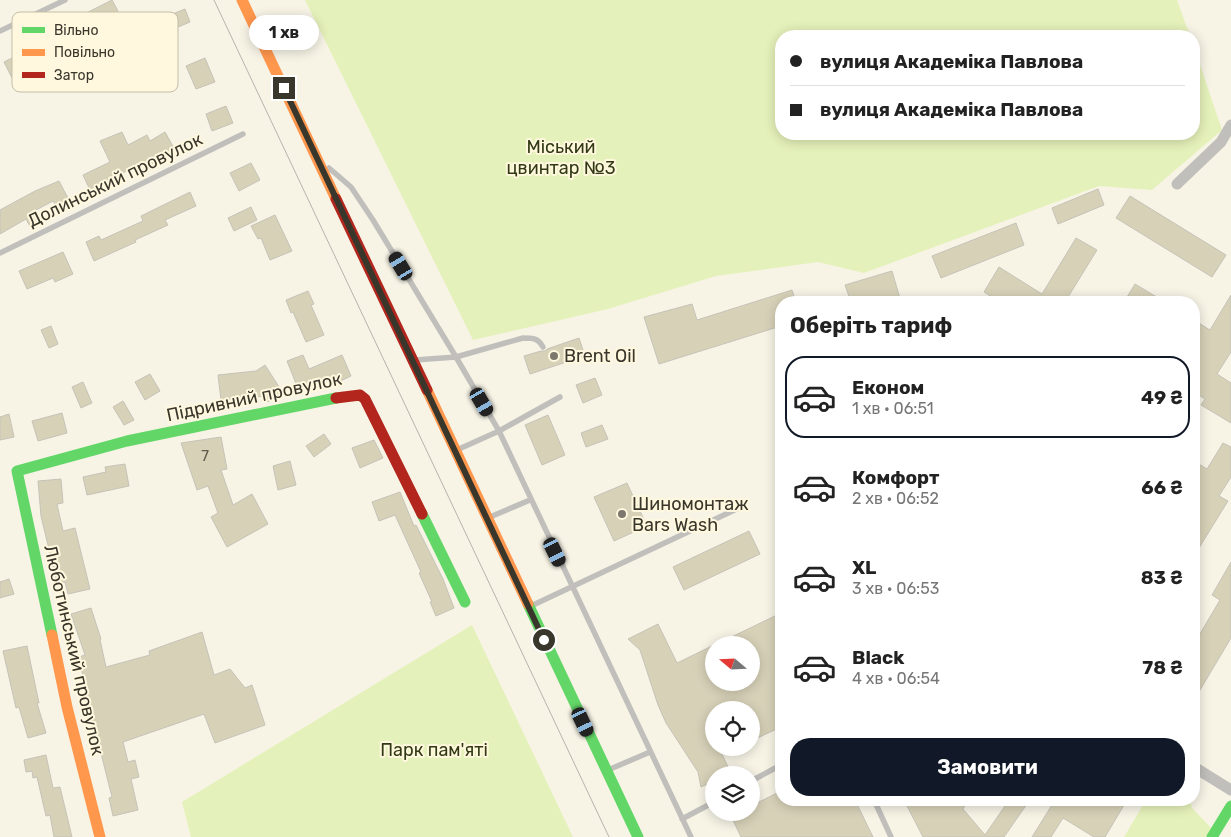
<!DOCTYPE html>
<html lang="uk">
<head>
<meta charset="utf-8">
<style>
  :root { --surface:#fff; --page:#f6f6f6; --text:#222; --muted:#767676; --line:#e0e0e0; --accent:#111827 }
  body { margin:0; font-family:Rubik,sans-serif; background:var(--page); color:var(--text); height:100vh; display:flex; flex-direction:column; font-size:19px; white-space:nowrap }
  * { box-sizing:border-box; margin:0 }
  p { font-size:16px; color:var(--muted) }
  .icon { flex:none; width:28px; height:28px; fill:none; stroke:currentColor; stroke-width:2; stroke-linecap:round; stroke-linejoin:round }
  .map { position:relative; flex:1; overflow:hidden }
  .details { position:absolute; left:775px; top:296px; width:425px; height:510px; display:flex; flex-direction:column; background:var(--surface); border-radius:20px; box-shadow:0 2px 12px #0003 }
  .details>* { flex:none }
  .guide { position:absolute; left:775px; top:30px; width:425px; height:110px; border-radius:20px; box-shadow:0 2px 12px #0003; display:grid; align-content:center; height:110px; padding:0 15px; background:var(--surface) }
  .needle { width:32px; rotate:289deg }
  .tools { position:absolute; left:705px; top:636px; display:grid; gap:10px }
  .tools a { display:grid; place-items:center; width:55px; height:55px; border-radius:50%; background:var(--surface); box-shadow:0 2px 12px #0003; font-size:25px }
  .end { position:absolute; width:22px; height:22px; margin:-11px; border:6px solid #39362c; background:#fff; box-shadow:0 0 0 2px #fff }
  .from { border-radius:50% }
  .bubble { position:absolute; height:35px; border-radius:18px; background:var(--surface); box-shadow:0 2px 12px #0003; font-size:16px; font-weight:700; line-height:35px; text-align:center }
  .car { position:absolute; width:15px; height:30px; margin:-15px -8px; border-radius:6px; box-shadow:0 0 4px 1px #0007; background:linear-gradient(#222 24%,#8ab4d8 0 40%,#222 0 76%,#8ab4d8 0 86%,#222 0) }
  .guide b { display:flex; align-items:center; gap:18px; height:48px; font-size:19px }
  .guide b+b { border-top:1px solid var(--line) }
  .guide i { width:12px; height:12px; background:var(--text) }
  ul { padding:0; list-style:none }
  li { display:flex; align-items:center; gap:15px; height:82px; margin:0 10px 8px; padding:0 5px; border:2px solid transparent; border-radius:20px }
  li div { flex:1 }
  li b { display:block; font-size:19px }
  li em { font-style:normal; font-weight:700 }
  li.on { border-color:var(--accent) }
  li>.icon { width:45px; height:45px; stroke-width:1.5 }
  h2 { padding:0 15px; font-size:22px; line-height:60px }
  .cta { display:flex; gap:10px; margin-top:auto; padding:10px 15px }
  .cta a { flex:1; height:58px; border-radius:20px; background:var(--accent); color:#fff; font-size:20px; font-weight:700; line-height:58px; text-align:center }
  .map>svg:first-child { display:block }
  .green { fill:#e5f1ba }
  .building { fill:#d7d1b8; stroke:#c5c3b8 }
  .lines { fill:none; stroke-linecap:round; stroke-linejoin:round }
  .lane { stroke:#c1bfbb; stroke-width:5.5 }
  .street { stroke:#c1bfbb; stroke-width:11 }
  .fast { stroke:#63d668; stroke-width:11 }
  .slow { stroke:#ff974d; stroke-width:11 }
  .jam { stroke:#b3261e; stroke-width:11 }
  .tram { stroke:#b6b3ad; stroke-width:1 }
  .route { stroke:#39362c; stroke-width:6 }
  .poi-dot { fill:#7c786d; stroke:#fff8de; stroke-width:2 }
  .labels { text-anchor:middle; dominant-baseline:central; stroke-width:4; stroke-linejoin:round; paint-order:stroke }
  .number-label { font-size:15px; fill:#605d4f }
  .park-label { font-size:18px; fill:#313a14; stroke:#fff8de }
  .street-label { font-size:18px; fill:#39362c; stroke:#fff8de }
  .poi-label { font-size:18px; fill:#39362c; stroke:#fff8de; text-anchor:start }
  .key { fill:#fff8de; stroke:#c4bea9; stroke-width:1 }
  .key-label { font-size:14px; fill:#39362c }
</style>
</head>
<body>
<div class="map">
<svg width="1231" height="837" viewBox="0 0 1231 837">
  <rect width="100%" height="100%" fill="#f7f4e6"/>
  <path class="green" d="M305 0H1177L1190 36H781V134H1194V47L1222 130 1152 190 1099 186 864 273 818 262 716 276 608 309 473 340Z
    M472 625 573 837H191L182 802Z
    M1146 800H1190L1192 808 1215 832 1212 837H1124Z"/>
  <path class="building" d="M112 0 118 11 107 17 109 20 48 49 53 58 12 78 4 62 24 52 21 46Z
    M185 9 190 22 171 30 165 17Z
    M205 58 215 82 196 89 186 66Z
    M226 106 233 123 212 131 206 114Z
    M122 132 128 145 147 135 150 141 165 132 175 150 149 166 147 163 112 177 90 190 83 175 110 162 100 141Z
    M251 163 260 180 239 191 230 173Z
    M59 181 69 200 56 206 53 201 34 211 40 223 31 228 26 219 0 234V210L35 191Z
    M1098 189 1104 205 1058 224 1052 208Z
    M190 192 196 206 165 220 168 225 135 240 136 242 94 261 86 242 99 236 101 240 143 221 141 216Z
    M1130 196 1226 255 1212 277 1116 218Z
    M251 207 257 220 234 231 228 218Z
    M275 215 292 251 270 260 261 238 258 239 251 226Z
    M1016 223 1024 245 941 278 932 256Z
    M1076 238 1097 250 1065 302H1000L984 292 999 267 1042 294Z
    M63 252 73 274 55 282 53 278 27 289 19 271Z
    M892 271 901 302H851L845 285Z
    M1135 284 1165 302H1124Z
    M792 290 796 302H781V326L659 364 644 317 692 304 697 320Z
    M308 291 314 304 311 305 324 335 306 342 293 312 291 313 286 300Z
    M1231 295V352L1217 374 1231 383V423L1201 405 1205 399 1194 392V320L1210 330Z
    M51 326 58 344 49 348 41 330Z
    M579 338 585 356 530 374 524 356 541 351H545L547 349Z
    M303 355 309 369 342 355 351 376 332 385 329 379 299 391 287 361Z
    M265 365 283 393 268 402 264 396 221 400 218 375 256 371Z
    M150 374 160 391 145 400 135 382Z
    M595 378 602 395 583 403 576 385Z
    M83 382 92 403 81 408 72 387Z
    M123 401 134 420 124 425 113 407Z
    M62 413 67 433 38 441 32 421Z
    M9 414 14 437 0 440V417Z
    M548 415 565 455 542 465 525 425Z
    M602 425 608 439 586 447 581 433Z
    M324 434 331 444 314 457 306 446Z
    M221 437 227 469 221 470 233 505 252 494 268 524 227 547 211 517 218 513 208 486 197 490 181 443Z
    M374 440 383 458 360 468 352 448Z
    M1223 443 1231 447V477L1219 496 1228 501 1194 556V461L1207 469Z
    M290 461 296 485 278 490 273 466Z
    M125 464 129 486 87 495 83 477 106 472 105 467Z
    M61 479 63 503 57 504 63 531 75 528 90 589 68 594 65 582 57 583 41 516 38 481Z
    M627 483 647 526 614 541 594 497Z
    M400 492 414 526 416 525 443 579 454 608 436 616 430 602H432L419 573 421 572 395 515 379 521 372 502Z
    M749 531 760 554 684 590 673 567Z
    M1231 562V638L1194 700V644L1220 600 1212 595Z
    M9 579 14 594 0 598V582Z
    M91 608 101 639 100 640 106 667 150 655 149 651 202 632 214 675 230 669 245 688 252 685 265 725 215 743 204 714 123 742 128 762 135 760 139 777 131 779 138 810 113 816 109 798 112 797 84 686H85L79 657 85 655 71 614Z
    M781 613V727L751 741V710H714V748H719L732 775H714V781L701 787 698 772 666 723 658 705 640 650 628 639 658 624 677 663 714 645V682H751V645H715Z
    M27 646 39 703H37L46 733 28 738 19 707 16 708 3 651Z
    M46 755 53 788 60 787 72 837H54L50 815 46 816 37 777 33 778 32 771 26 772 24 760Z
    M781 791V800H855L873 837H741L731 816 737 812H751V806Z
    M904 800H968L963 809 985 835 1009 800H1020L1027 804 1004 837H923Z
    M1055 800H1127L1105 837H1094L1063 818 1051 837H1032Z"/>
  <g class="lines">
    <path class="lane" d="M0 31 65 0
      M329 168 351 187 373 220 456 357 523 338C533 338 538 338 543 347
      M0 253 243 134
      M415 360 456 357 499 431 691 837
      M459 449 499 431 560 397
      M490 517 530 500
      M531 606 743 506
      M608 770 650 752
      M751 781 781 765
      M874 800 891 837
      M682 819 714 802"/>
    <path class="street" d="M1177 184 1221 142 1231 125
      M1194 767 1231 790"/>
    <path class="fast" d="M422 514 465 602
      M528 604 638 837
      M52 635 17 471 127 441 336 398
      M1212 837 1231 806"/>
    <path class="slow" d="M242 0 336 199
      M427 390 528 604
      M52 635 67 707 100 837"/>
    <path class="jam" d="M336 199 427 390
      M336 398 360 395 365 399 422 514"/>
    <path class="tram" d="M214 0 609 837"/>
  </g>
  <g class="lines">
    <path class="route" d="M284 88 544 640"/>
  </g>
  <g class="poi-dot">
    <circle cx="554" cy="356" r="5"/>
    <circle cx="622" cy="514" r="5"/>
  </g>
  <g class="labels">
    <g class="number-label">
      <text x="205" y="456">7</text>
    </g>
    <g class="park-label">
      <text x="561" y="147">Міський<tspan x="561" dy="21">цвинтар №3</tspan></text>
      <text x="434" y="750">Парк пам'яті</text>
    </g>
    <g class="street-label">
      <text transform="translate(115 180) rotate(-26)">Долинський провулок</text>
      <text transform="translate(254 397) rotate(-12)">Підривний провулок</text>
      <text transform="translate(74 650) rotate(77)">Люботинський провулок</text>
    </g>
    <g class="poi-label">
      <text x="564" y="356">Brent Oil</text>
      <text x="632" y="504">Шиномонтаж<tspan x="632" dy="21">Bars Wash</tspan></text>
    </g>
  </g>
  <rect x="12" y="12" width="166" height="80" rx="8" class="key"/>
  <rect x="22" y="27" width="23" height="6" fill="#63d668"/>
  <rect x="22" y="49" width="23" height="7" fill="#ff974d"/>
  <rect x="22" y="72" width="23" height="6" fill="#b3261e"/>
  <g class="key-label">
    <text x="54" y="35">Вільно</text>
    <text x="54" y="57">Повільно</text>
    <text x="54" y="80">Затор</text>
  </g>
</svg>
<div class="tools">
<a><svg class="needle" viewBox="-14 -14 28 28"><path d="M0-13l5 13h-10z" fill="#e53935"/><path d="M0 13l5-13h-10z" fill="#767676"/></svg></a>
<a><svg class="icon" aria-label="locate" viewBox="0 0 24 24"><circle cx="12" cy="12" r="6"/><path d="M12 2v4M12 18v4M2 12h4M18 12h4"/></svg></a>
<a><svg class="icon" aria-label="layers" viewBox="0 0 24 24"><path d="M12 4l9 5-9 5-9-5zM3 14l9 5 9-5"/></svg></a>
</div>
<i class="end from" style="left:544px;top:640px"></i>
<i class="end" style="left:284px;top:88px"></i>
<div class="bubble" style="left:249px;top:15px;width:70px">1 хв</div>
<i class="car" style="left:401px;top:266px;rotate:329deg"></i>
<i class="car" style="left:482px;top:402px;rotate:150deg"></i>
<i class="car" style="left:555px;top:552px;rotate:154deg"></i>
<i class="car" style="left:583px;top:722px;rotate:155deg"></i>
<div class="guide">
<b><i class="from"></i>вулиця Академіка Павлова</b>
<b><i></i>вулиця Академіка Павлова</b>
</div>
<section class="details">
<h2>Оберіть тариф</h2>
<ul>
<li class="on"><svg class="icon" aria-label="car" viewBox="0 0 24 24"><path d="M5 17H2v-5l4-1 3-4h7l3 4 3 1v5h-3M9 17h6M6 11h13"/><circle cx="7" cy="17" r="2"/><circle cx="17" cy="17" r="2"/></svg><div><b>Економ</b><p>1 хв · 06:51</p></div><em>49 ₴</em></li>
<li><svg class="icon" aria-label="car" viewBox="0 0 24 24"><path d="M5 17H2v-5l4-1 3-4h7l3 4 3 1v5h-3M9 17h6M6 11h13"/><circle cx="7" cy="17" r="2"/><circle cx="17" cy="17" r="2"/></svg><div><b>Комфорт</b><p>2 хв · 06:52</p></div><em>66 ₴</em></li>
<li><svg class="icon" aria-label="car" viewBox="0 0 24 24"><path d="M5 17H2v-5l4-1 3-4h7l3 4 3 1v5h-3M9 17h6M6 11h13"/><circle cx="7" cy="17" r="2"/><circle cx="17" cy="17" r="2"/></svg><div><b>XL</b><p>3 хв · 06:53</p></div><em>83 ₴</em></li>
<li><svg class="icon" aria-label="car" viewBox="0 0 24 24"><path d="M5 17H2v-5l4-1 3-4h7l3 4 3 1v5h-3M9 17h6M6 11h13"/><circle cx="7" cy="17" r="2"/><circle cx="17" cy="17" r="2"/></svg><div><b>Black</b><p>4 хв · 06:54</p></div><em>78 ₴</em></li>
</ul>
<div class="cta"><a>Замовити</a></div>
</section>
</div>
</body>
</html>
